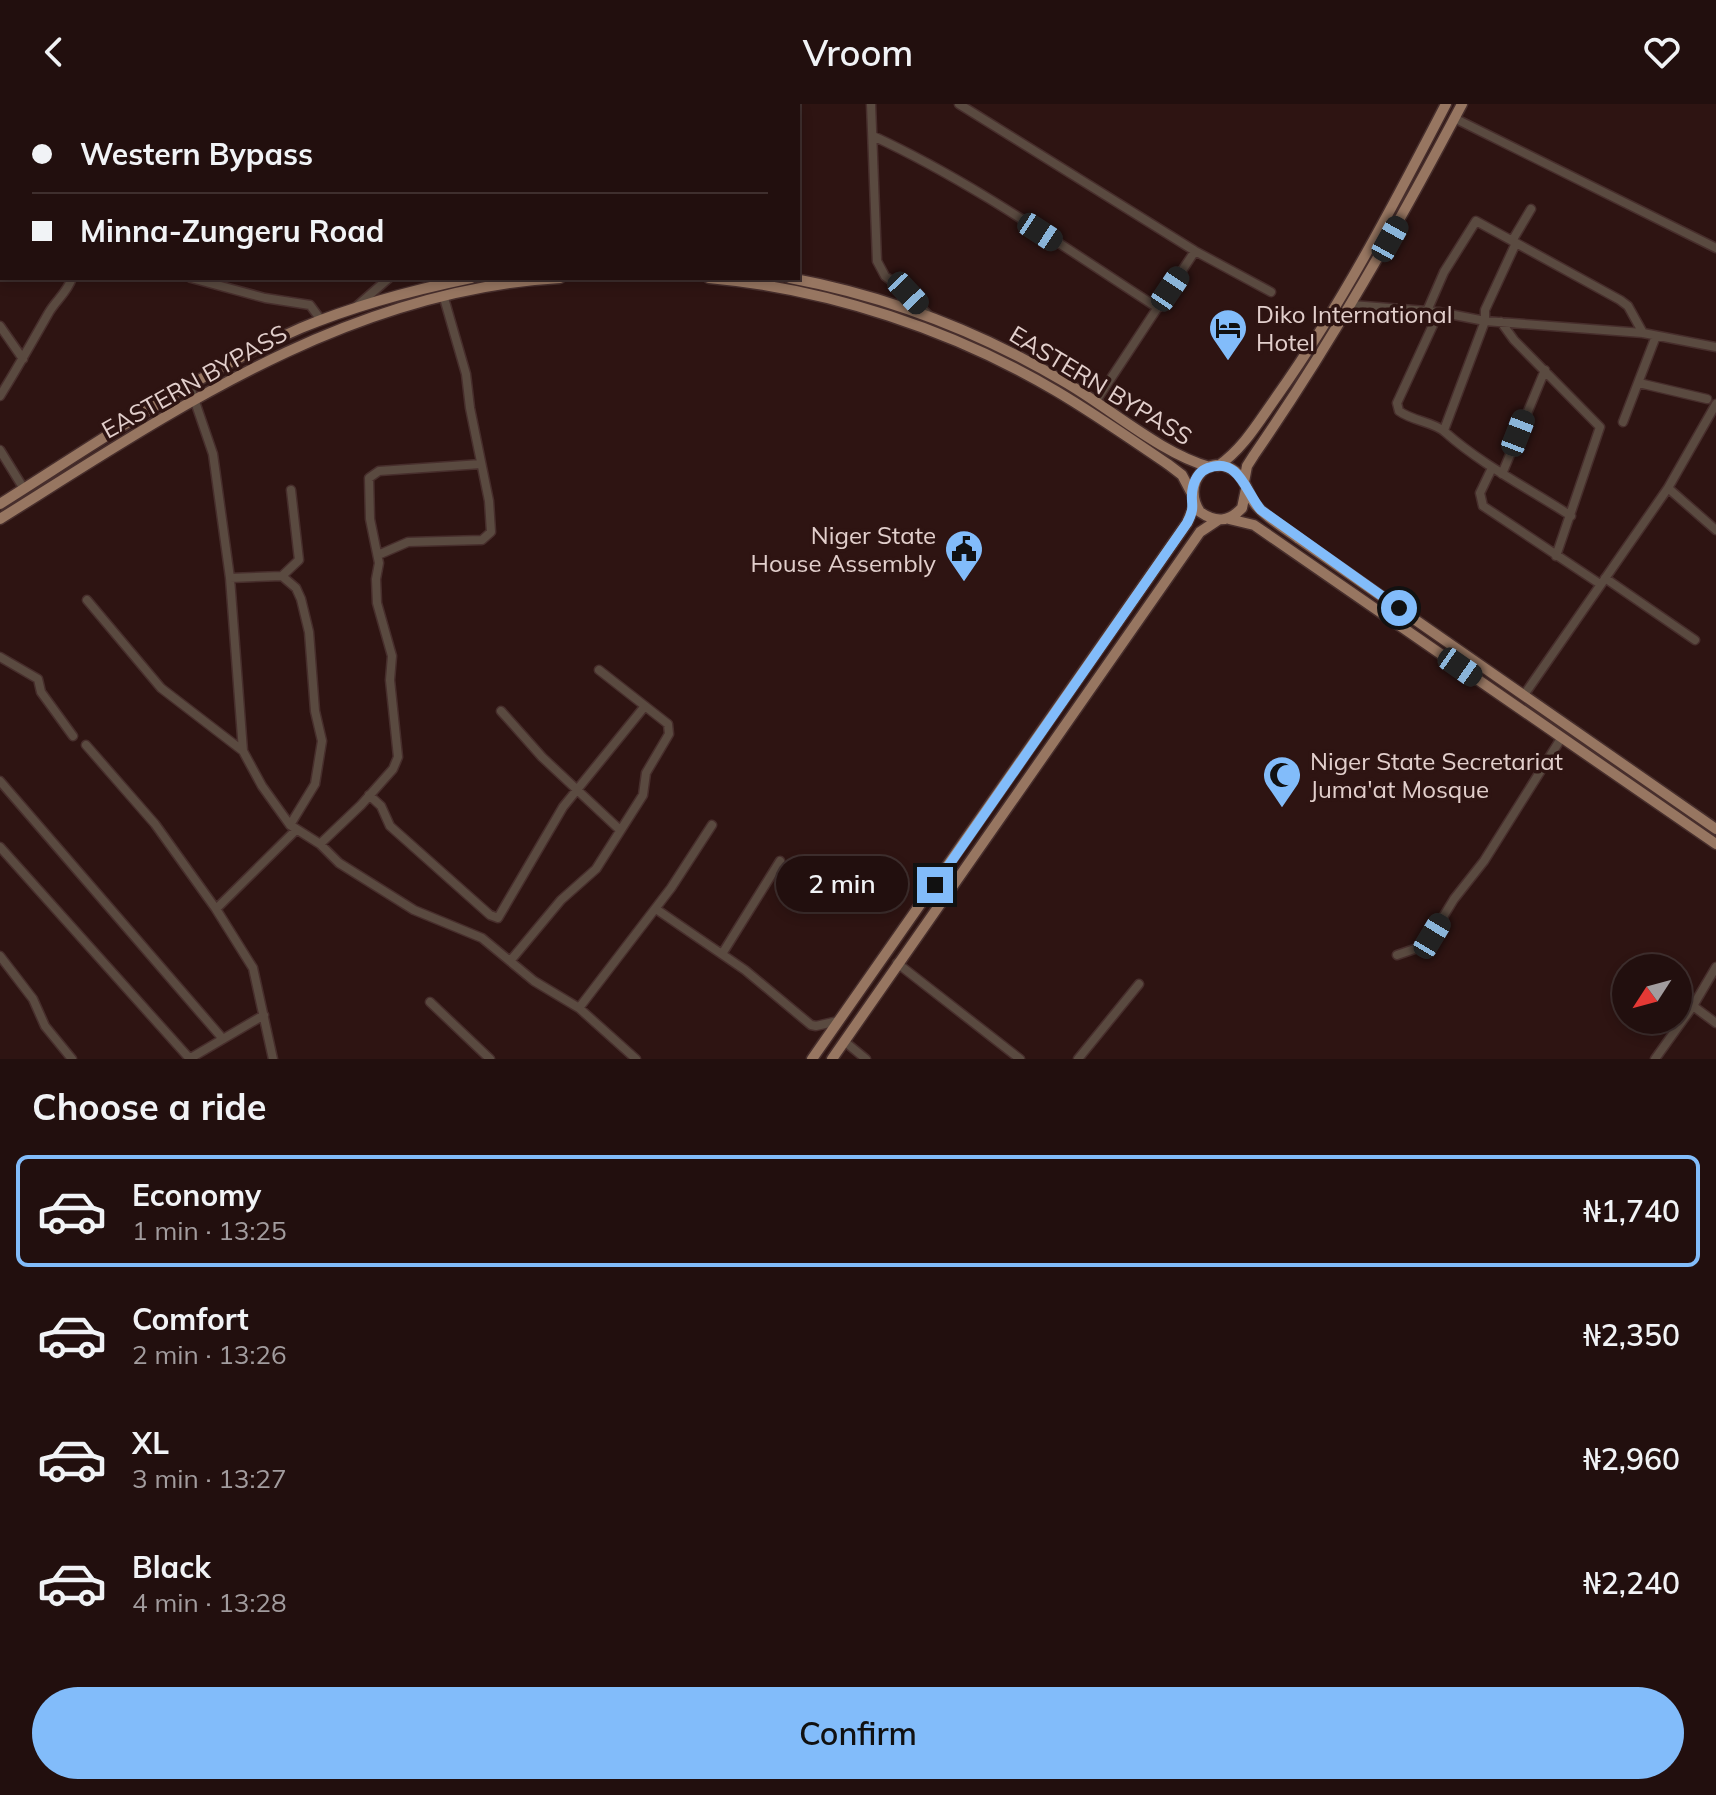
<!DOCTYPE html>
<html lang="en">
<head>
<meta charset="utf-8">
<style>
  :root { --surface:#220f0e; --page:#2a1817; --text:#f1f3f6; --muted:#a29c9e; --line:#3f2f2e; --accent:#82bcfa }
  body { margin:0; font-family:Mulish,sans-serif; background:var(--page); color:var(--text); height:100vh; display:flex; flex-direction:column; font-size:30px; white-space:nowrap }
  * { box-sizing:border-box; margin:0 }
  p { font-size:26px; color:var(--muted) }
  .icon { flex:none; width:44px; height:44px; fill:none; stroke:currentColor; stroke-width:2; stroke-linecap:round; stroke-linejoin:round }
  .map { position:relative; height:955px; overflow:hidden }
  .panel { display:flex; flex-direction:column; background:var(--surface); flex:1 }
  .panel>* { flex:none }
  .banner { position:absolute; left:0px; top:0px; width:800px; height:176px; box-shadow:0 4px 12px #0003,0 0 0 2px var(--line); display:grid; align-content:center; height:176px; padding:0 32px; background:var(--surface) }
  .needle { width:52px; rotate:234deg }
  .tools { position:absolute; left:1612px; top:850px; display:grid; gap:16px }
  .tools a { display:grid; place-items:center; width:80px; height:80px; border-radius:50%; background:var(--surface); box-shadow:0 4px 12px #0003,0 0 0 2px var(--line); font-size:40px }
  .end { position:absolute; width:36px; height:36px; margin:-18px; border:10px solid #82bcfa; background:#111; box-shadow:0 0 0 4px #111 }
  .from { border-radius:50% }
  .bubble { position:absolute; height:56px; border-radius:28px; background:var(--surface); box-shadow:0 4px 12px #0003,0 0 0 2px var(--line); font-size:26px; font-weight:600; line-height:56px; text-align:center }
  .car { position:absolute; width:24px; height:48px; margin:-24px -12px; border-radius:10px; box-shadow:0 0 6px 2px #0007; background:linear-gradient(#222 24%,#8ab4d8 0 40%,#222 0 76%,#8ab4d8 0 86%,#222 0) }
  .banner b { display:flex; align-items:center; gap:28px; height:76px; font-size:30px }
  .banner b+b { border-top:2px solid var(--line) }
  .banner i { width:20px; height:20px; background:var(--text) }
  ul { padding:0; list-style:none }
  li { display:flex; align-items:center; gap:24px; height:112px; margin:0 16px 12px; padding:0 16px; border:4px solid transparent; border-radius:12px }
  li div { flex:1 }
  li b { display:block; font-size:30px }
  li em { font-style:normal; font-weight:600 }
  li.active { border-color:var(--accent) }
  li>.icon { width:72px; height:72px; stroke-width:1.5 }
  h2 { padding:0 32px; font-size:36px; line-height:96px }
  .button { display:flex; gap:16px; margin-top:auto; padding:16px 32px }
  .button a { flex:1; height:92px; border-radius:48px; background:var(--accent); color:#111; font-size:32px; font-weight:600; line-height:92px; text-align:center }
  header { display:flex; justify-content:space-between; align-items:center; height:104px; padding:0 32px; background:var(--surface); font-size:36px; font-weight:600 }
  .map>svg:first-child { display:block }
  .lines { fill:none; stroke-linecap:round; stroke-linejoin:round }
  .minor-casing { stroke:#472e2c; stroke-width:11 }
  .major-casing { stroke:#472e2c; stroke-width:13 }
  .minor { stroke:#5a4a40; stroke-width:8 }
  .major { stroke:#977661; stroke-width:10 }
  .route { stroke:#82bcfa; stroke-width:10 }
  .labels { text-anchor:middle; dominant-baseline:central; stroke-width:7; stroke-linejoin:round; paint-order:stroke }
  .poi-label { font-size:24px; fill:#e2cfcc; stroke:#2e1412; text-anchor:start }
  .street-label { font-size:24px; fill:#e2cfcc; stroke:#2e1412 }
</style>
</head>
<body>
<header><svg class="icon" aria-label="back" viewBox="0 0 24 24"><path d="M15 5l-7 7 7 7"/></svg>Vroom<svg class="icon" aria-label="heart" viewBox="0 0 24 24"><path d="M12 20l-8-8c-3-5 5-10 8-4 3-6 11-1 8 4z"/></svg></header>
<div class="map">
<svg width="1716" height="955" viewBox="0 0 1716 955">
  <rect width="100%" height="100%" fill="#2e1412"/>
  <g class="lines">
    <g class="minor-casing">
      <path id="minor" d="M323 0 325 2
        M470 0V2
        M671 0 672 2
        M768 0 769 2
        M871 0 877 157 885 172 908 189 930 213
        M959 0 1195 147 1271 188
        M691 2 700 0
        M1454 14 1716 144
        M873 32C973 78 1065 144 1158 204
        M1512 137 1531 105
        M0 149H2
        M191 174 265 194 310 201 321 216
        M1352 201 1439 208 1485 217 1643 229 1716 243
        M357 202 389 174
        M1427 207 1444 168 1476 117 1620 196 1628 202 1643 229
        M1439 208 1397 299 1399 307C1412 317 1434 318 1445 328 1482 361 1528 384 1571 412
        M1501 218 1514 236 1600 323 1556 452
        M0 222 23 255
        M1639 279 1707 295
        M190 283 213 350 230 474 243 647 262 682 290 721 320 740 339 759 414 806 482 834 534 877 579 904 636 955
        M0 292C17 265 32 238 48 210 55 197 67 189 72 174
        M1096 297 1195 147
        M1623 318 1656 232
        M1444 326 1485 217V206L1516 139
        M0 346 24 385
        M1492 364 1480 389 1483 402 1600 480
        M1502 370 1545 266
        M1668 384 1716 426
        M378 451 408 438 482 436 491 428 489 397 470 304 466 270 444 194
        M230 474 282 472
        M1605 474 1695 536
        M87 496 161 584 243 647
        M0 553 38 575 41 588 73 632
        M1524 591 1668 384 1716 300
        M501 607 542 653 620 726
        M86 641 155 720 216 805 253 864 273 955
        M0 677 223 935
        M369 691 381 702 390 722 490 811 498 814 563 703 645 602
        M290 721 315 680 322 637 315 607 309 528 301 495 296 484 282 472 299 456 291 386
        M320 740 361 701 393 665 398 653 390 576 392 552 377 499 376 475 379 459 370 415 369 374 379 367 481 360
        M0 743 190 955
        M216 805 296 726
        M656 805 745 866 811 921 816 922 838 917
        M722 850 780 757
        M1397 851 1426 841 1454 795 1484 757 1562 633
        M0 852 33 895 45 922 72 955
        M511 856 561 796 596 765 643 691 646 669 669 630 668 620 599 566
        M897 859 1020 955
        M430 898 490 955
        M1693 902 1716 919
        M579 904 671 784 712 721
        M844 937 866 955
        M189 955 264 911
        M1078 955 1139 880
        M1655 955 1693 902 1716 863"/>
    </g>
    <g class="major-casing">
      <path id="major" d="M709 174C829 185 953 226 1056 287 1095 310 1132 336 1169 361L1182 371 1191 388
        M790 174C886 192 980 228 1063 277 1109 303 1161 350 1210 363
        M1218 362C1244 344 1259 317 1277 292 1342 200 1394 100 1446 0
        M1244 378 1247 362 1254 351C1332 238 1398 121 1462 0
        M1246 385 1242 404C1229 418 1216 419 1200 408 1181 380 1208 346 1236 368 1246 375 1247 390 1255 400 1266 414 1285 424 1299 435L1716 725
        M0 400C95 340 198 269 301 224 356 201 413 186 471 174
        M0 415C174 306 348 186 560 174
        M1229 415 1254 421 1716 740
        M812 955 1187 419 1195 400
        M832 955 1200 428 1218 416"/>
    </g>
    <use href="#minor" class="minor"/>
    <use href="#major" class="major"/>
  </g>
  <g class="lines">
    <path class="route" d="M935 781 1187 419C1197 401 1189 399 1193 383 1195 375 1200 367 1208 364 1239 352 1246 389 1261 406L1399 504"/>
  </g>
  <defs>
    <g id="hotel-pin" transform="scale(2)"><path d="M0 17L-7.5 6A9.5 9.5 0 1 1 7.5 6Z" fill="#82bcfa" stroke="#2e1412"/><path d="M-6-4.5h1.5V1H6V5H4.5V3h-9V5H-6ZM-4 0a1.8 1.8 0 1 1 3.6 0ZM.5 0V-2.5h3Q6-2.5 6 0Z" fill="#111"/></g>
    <g id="civic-pin" transform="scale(2)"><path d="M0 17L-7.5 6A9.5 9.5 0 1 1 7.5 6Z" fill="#82bcfa" stroke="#2e1412"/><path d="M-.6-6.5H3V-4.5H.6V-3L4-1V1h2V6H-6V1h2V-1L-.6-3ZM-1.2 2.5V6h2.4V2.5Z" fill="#111"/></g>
    <g id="mosque-pin" transform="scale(2)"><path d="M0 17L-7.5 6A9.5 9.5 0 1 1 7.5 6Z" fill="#82bcfa" stroke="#2e1412"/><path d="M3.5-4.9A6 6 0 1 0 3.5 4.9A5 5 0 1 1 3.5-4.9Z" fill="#111"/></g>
  </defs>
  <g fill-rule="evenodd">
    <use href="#hotel-pin" x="1228" y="224"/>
    <use href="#civic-pin" x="964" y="445"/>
    <use href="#mosque-pin" x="1282" y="671"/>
  </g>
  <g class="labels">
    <g class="poi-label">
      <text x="1256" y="210">Diko International<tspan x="1256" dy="28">Hotel</tspan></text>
      <text x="936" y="431" text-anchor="end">Niger State<tspan x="936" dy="28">House Assembly</tspan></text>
      <text x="1310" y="657">Niger State Secretariat<tspan x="1310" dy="28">Juma'at Mosque</tspan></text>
    </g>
    <g class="street-label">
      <text transform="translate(194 277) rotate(-29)">EASTERN BYPASS</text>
      <text transform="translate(1101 281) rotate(31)">EASTERN BYPASS</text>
    </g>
  </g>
</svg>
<div class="tools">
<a><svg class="needle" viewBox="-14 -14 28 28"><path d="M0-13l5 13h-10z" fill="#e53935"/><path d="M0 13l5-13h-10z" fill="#a29c9e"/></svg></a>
</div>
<i class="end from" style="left:1399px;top:504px"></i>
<i class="end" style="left:935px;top:781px"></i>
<div class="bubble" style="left:776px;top:752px;width:132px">2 min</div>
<i class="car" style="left:1040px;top:128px;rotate:123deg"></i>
<i class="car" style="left:1390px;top:135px;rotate:29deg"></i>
<i class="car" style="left:1170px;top:185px;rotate:34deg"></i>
<i class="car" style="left:908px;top:189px;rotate:137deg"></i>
<i class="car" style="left:1518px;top:329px;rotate:21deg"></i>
<i class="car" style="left:1460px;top:563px;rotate:125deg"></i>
<i class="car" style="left:1432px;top:832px;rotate:31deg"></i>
<div class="banner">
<b><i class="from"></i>Western Bypass</b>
<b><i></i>Minna-Zungeru Road</b>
</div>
</div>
<section class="panel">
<h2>Choose a ride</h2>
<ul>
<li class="active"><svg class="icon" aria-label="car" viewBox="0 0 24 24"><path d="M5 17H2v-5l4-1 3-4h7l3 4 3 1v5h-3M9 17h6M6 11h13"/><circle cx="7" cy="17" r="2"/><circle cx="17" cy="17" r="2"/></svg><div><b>Economy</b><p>1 min · 13:25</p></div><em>₦1,740</em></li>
<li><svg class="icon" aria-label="car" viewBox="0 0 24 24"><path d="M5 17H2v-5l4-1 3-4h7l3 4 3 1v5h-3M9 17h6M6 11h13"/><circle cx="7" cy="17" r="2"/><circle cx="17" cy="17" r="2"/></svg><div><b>Comfort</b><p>2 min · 13:26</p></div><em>₦2,350</em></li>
<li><svg class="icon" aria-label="car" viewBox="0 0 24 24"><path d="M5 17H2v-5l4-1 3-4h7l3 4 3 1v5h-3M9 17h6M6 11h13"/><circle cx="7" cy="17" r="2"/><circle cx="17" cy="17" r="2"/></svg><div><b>XL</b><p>3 min · 13:27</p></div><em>₦2,960</em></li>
<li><svg class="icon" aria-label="car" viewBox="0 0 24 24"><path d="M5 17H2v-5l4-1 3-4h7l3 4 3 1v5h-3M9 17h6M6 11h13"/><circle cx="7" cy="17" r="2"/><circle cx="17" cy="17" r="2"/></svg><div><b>Black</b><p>4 min · 13:28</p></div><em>₦2,240</em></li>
</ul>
<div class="button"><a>Confirm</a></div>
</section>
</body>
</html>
